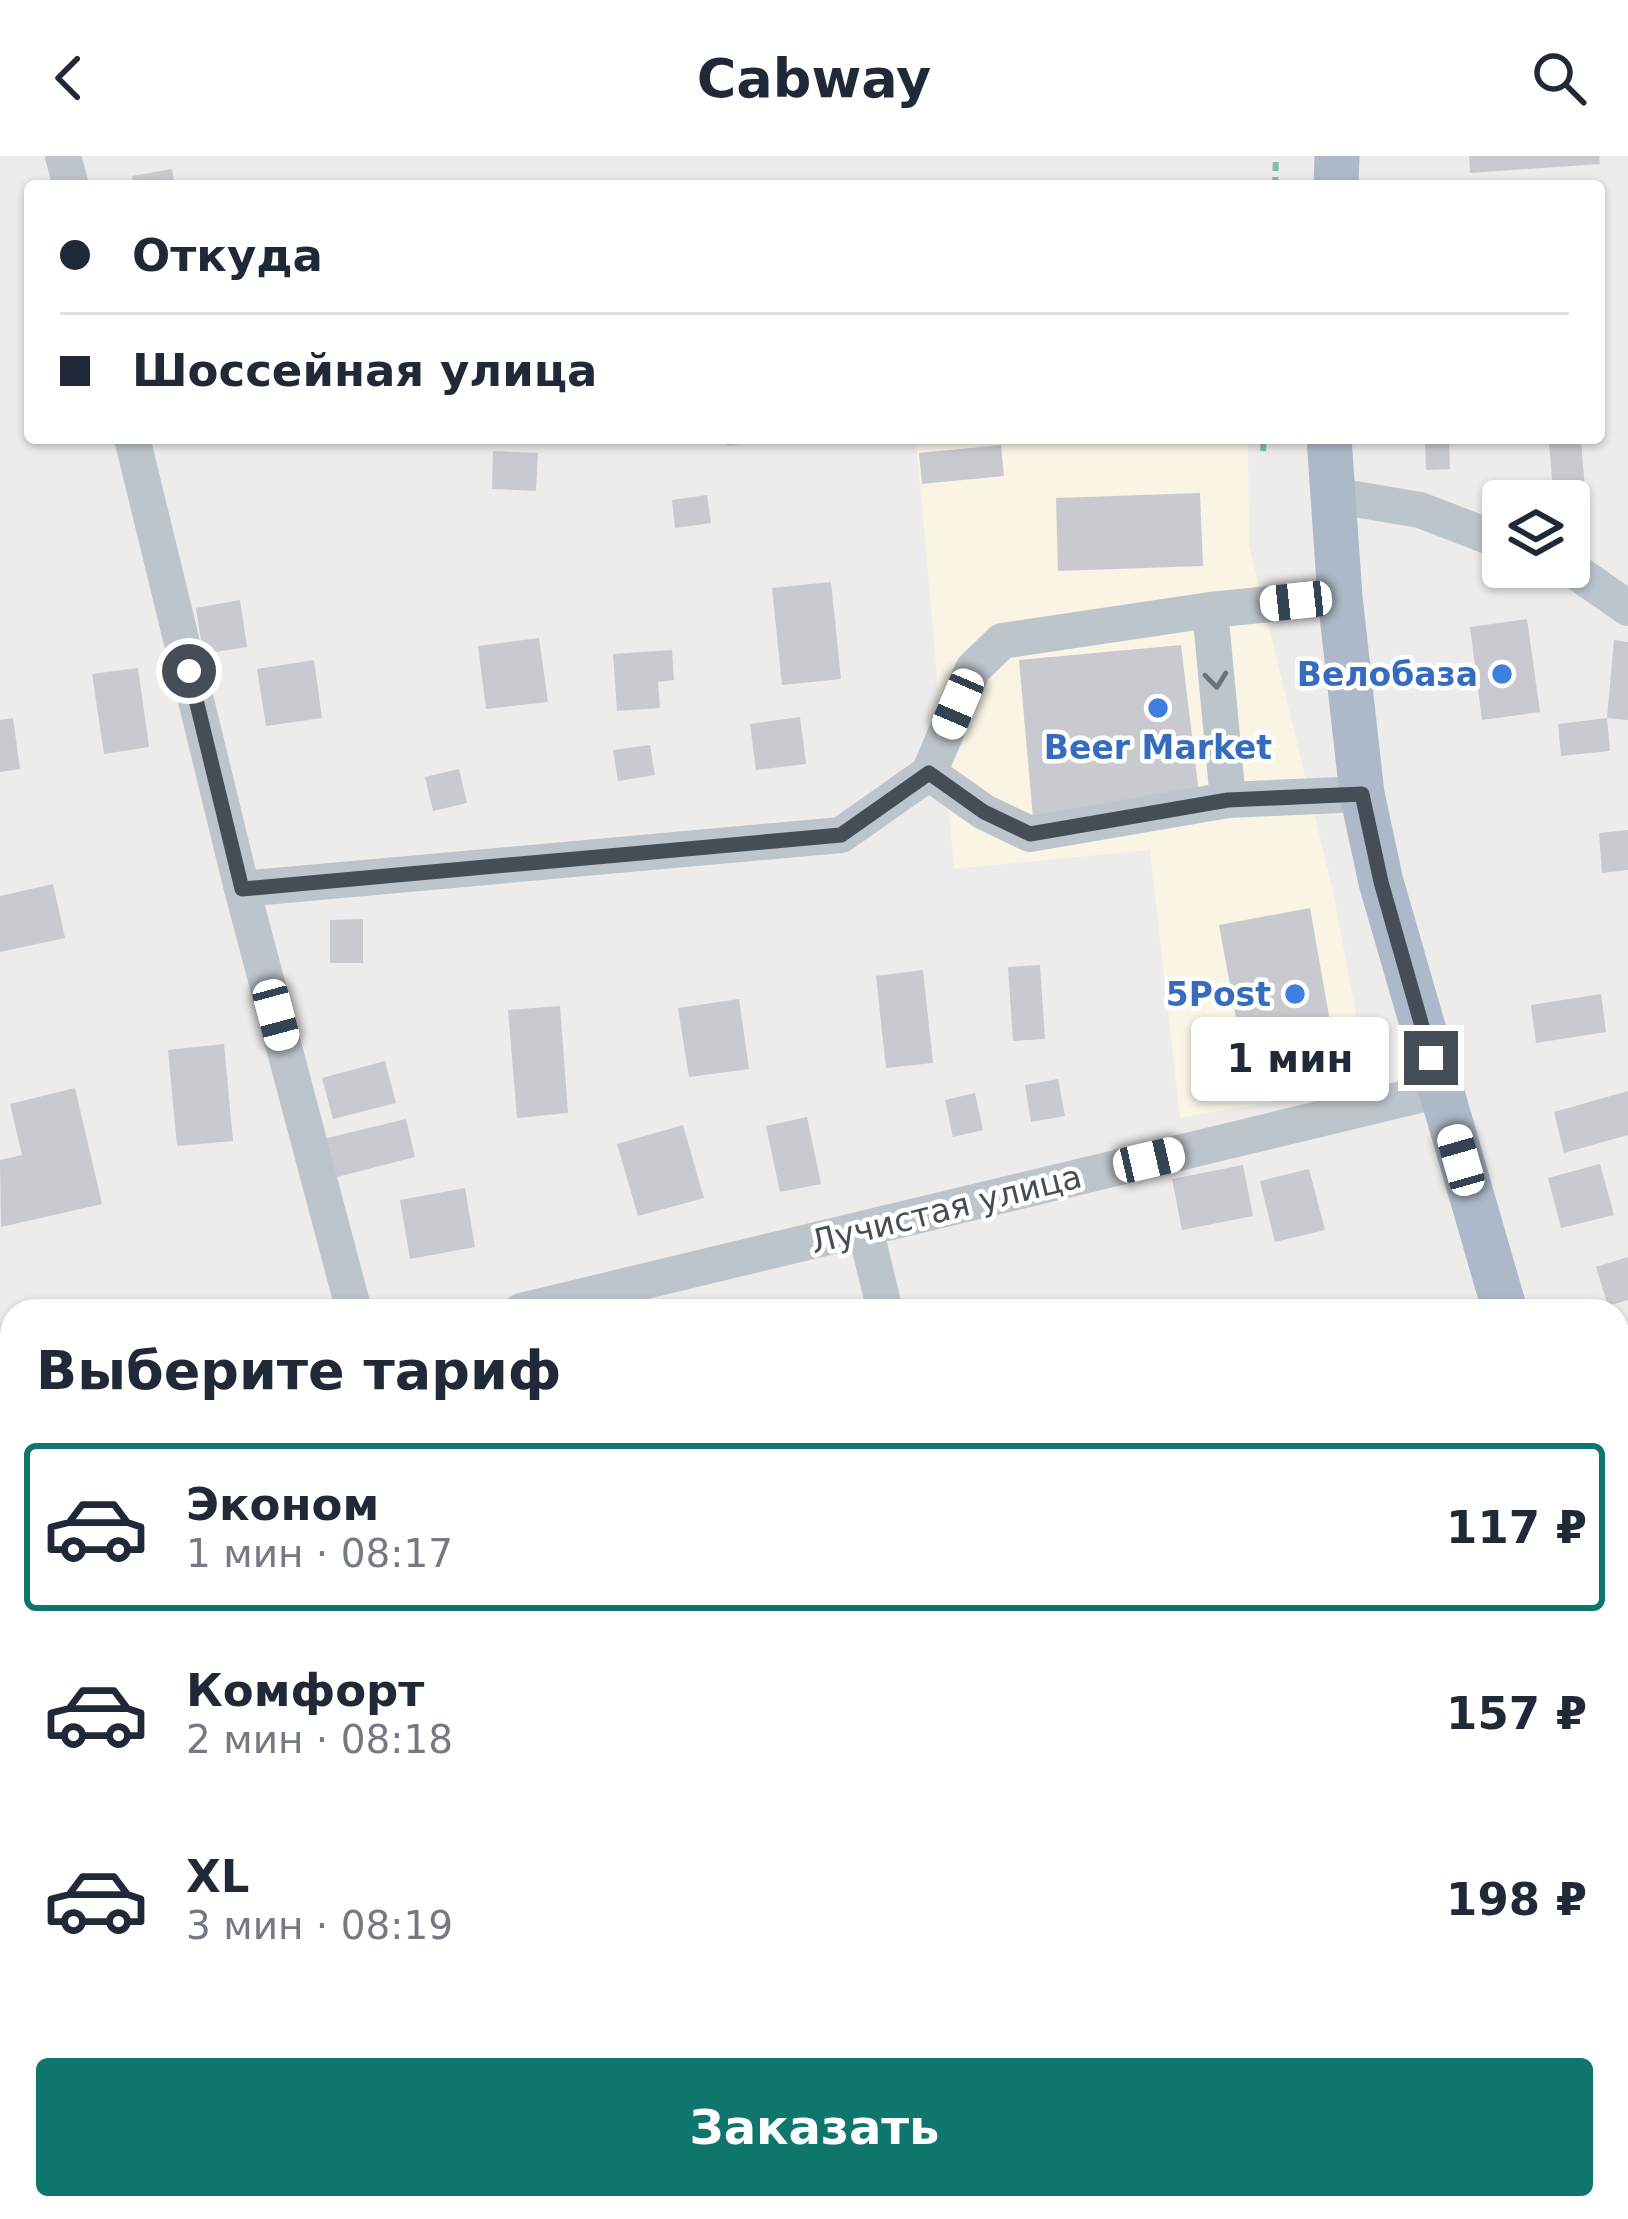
<!DOCTYPE html>
<html lang="ru">
<head>
<meta charset="utf-8">
<style>
  :root { --surface:#fff; --page:#f6f6f7; --text:#1f2937; --muted:#747a83; --line:#e0e1e3; --accent:#0f766e }
  body { margin:0; font-family:"DejaVu Sans",sans-serif; background:var(--page); color:var(--text); height:100vh; display:flex; flex-direction:column; font-size:45px; white-space:nowrap }
  * { box-sizing:border-box; margin:0 }
  p { font-size:39px; color:var(--muted) }
  .icon { flex:none; width:66px; height:66px; fill:none; stroke:currentColor; stroke-width:2; stroke-linecap:round; stroke-linejoin:round }
  .map { position:relative; flex:1; overflow:hidden }
  .details { position:absolute; left:0px; top:1143px; width:1629px; height:921px; display:flex; flex-direction:column; background:var(--surface); border-radius:36px 36px 0 0; box-shadow:0 3px 9px #0004 }
  .details>* { flex:none }
  .hud { position:absolute; left:24px; top:24px; width:1581px; height:264px; border-radius:12px; box-shadow:0 3px 9px #0004; display:grid; align-content:center; height:264px; padding:0 36px; background:var(--surface) }
  .controls { position:absolute; left:1482px; top:324px; display:grid; gap:24px }
  .controls a { display:grid; place-items:center; width:108px; height:108px; border-radius:12px; background:var(--surface); box-shadow:0 3px 9px #0004; font-size:60px }
  .end { position:absolute; width:54px; height:54px; margin:-27px; border:15px solid #454e56; background:#fff; box-shadow:0 0 0 6px #fff }
  .from { border-radius:50% }
  .bubble { position:absolute; height:84px; border-radius:12px; background:var(--surface); box-shadow:0 3px 9px #0004; font-size:39px; font-weight:600; line-height:84px; text-align:center }
  .car { position:absolute; width:36px; height:72px; margin:-36px -18px; border-radius:15px; box-shadow:0 0 9px 3px #0007; background:linear-gradient(#fff 24%,#345 0 40%,#fff 0 76%,#345 0 86%,#fff 0) }
  .hud b { display:flex; align-items:center; gap:42px; height:114px; font-size:45px }
  .hud b+b { border-top:3px solid var(--line) }
  .hud i { width:30px; height:30px; background:var(--text) }
  ul { padding:0; list-style:none }
  li { display:flex; align-items:center; gap:36px; height:168px; margin:0 24px 18px; padding:0 12px; border:6px solid transparent; border-radius:12px }
  li div { flex:1 }
  li b { display:block; font-size:45px }
  li em { font-style:normal; font-weight:600 }
  li.on { border-color:var(--accent) }
  li>.icon { width:108px; height:108px; stroke-width:1.5 }
  h2 { padding:0 36px; font-size:54px; line-height:144px }
  .primary-button { display:flex; gap:24px; margin-top:auto; padding:24px 36px }
  .primary-button a { flex:1; height:138px; border-radius:12px; background:var(--accent); color:#fff; font-size:48px; font-weight:600; line-height:138px; text-align:center }
  header { display:flex; justify-content:space-between; align-items:center; height:156px; padding:0 36px; background:var(--surface); font-size:54px; font-weight:600 }
  .map>svg:first-child { display:block }
  .commercial { fill:#f9f4e4 }
  .building { fill:#c8cad0 }
  .lines { fill:none; stroke-linecap:round; stroke-linejoin:round }
  .path { stroke:#78c3a1; stroke-width:6; stroke-dasharray:9 6; stroke-linecap:butt }
  .minor { stroke:#bdc5cc; stroke-width:36 }
  .major { stroke:#adb9c8; stroke-width:45 }
  .oneway { stroke:#697279 }
  .route { stroke:#454e56; stroke-width:15 }
  .shop-dot { fill:#3f7fe0; stroke:#fff; stroke-width:4.5 }
  .labels { text-anchor:middle; dominant-baseline:central; stroke-width:9; stroke-linejoin:round; paint-order:stroke }
  .shop-label { font-size:33px; font-weight:bold; fill:#366cbe; stroke:#fff; text-anchor:end }
  .street-label { font-size:33px; fill:#454e56; stroke:#fff }
</style>
</head>
<body>
<header><svg class="icon" aria-label="back" viewBox="0 0 24 24"><path d="M15 5l-7 7 7 7"/></svg>Cabway<svg class="icon" aria-label="search" viewBox="0 0 24 24"><circle cx="10" cy="10" r="6"/><path d="M15 15l6 6"/></svg></header>
<div class="map">
<svg width="1628" height="2063" viewBox="0 0 1628 2063">
  <rect width="100%" height="100%" fill="#eeebeb"/>
  <path class="commercial" d="M916 282H1248L1249 389 1333 735 1369 928 1180 962 1150 694 954 713Z"/>
  <path class="building" d="M1469 0H1599L1600 8 1470 17Z
    M172 13 175 30H134L132 20Z
    M726 282H765V285L727 290Z
    M1425 282H1449L1450 313 1426 314Z
    M1581 284 1585 333 1553 336 1549 286Z
    M1001 289 1004 320 922 328 919 297Z
    M493 295 538 297 536 335 492 333Z
    M1200 337 1203 410 1058 415 1056 342Z
    M707 339 711 367 675 372 672 344Z
    M831 426 841 523 782 529 772 432Z
    M240 444 247 491 203 498 196 452Z
    M1527 463 1540 556 1482 564 1470 471Z
    M539 482 548 546 486 553 478 490Z
    M1614 484 1628 486V564L1607 562Z
    M1181 489 1199 638 1033 662 1019 504Z
    M672 494 674 524 658 526 660 552 617 555 613 498Z
    M314 504 322 562 266 570 257 513Z
    M138 512 149 591 104 598 92 518Z
    M800 561 806 608 756 614 750 568Z
    M13 562 20 613 0 616V564Z
    M1607 562 1610 595 1561 600 1558 568Z
    M650 589 655 619 618 625 613 594Z
    M459 613 467 647 433 655 425 621Z
    M1628 674V714L1602 717 1599 677Z
    M53 728 65 782 0 796V740Z
    M1310 752 1337 905 1247 921 1219 769Z
    M363 763V807H330V764Z
    M1040 809 1045 883 1013 885 1008 811Z
    M923 814 933 907 886 912 876 820Z
    M1601 838 1606 876 1536 887 1531 849Z
    M739 843 749 913 689 921 678 852Z
    M560 850 568 957 517 962 508 854Z
    M224 888 233 985 177 990 168 894Z
    M385 905 396 947 333 963 322 922Z
    M1058 923 1065 960 1031 966 1025 929Z
    M75 932 102 1048 1 1071 0 1004 22 999 10 948Z
    M1628 935V979L1564 997 1554 956Z
    M975 937 983 974 953 981 945 944Z
    M807 961 821 1028 780 1036 766 970Z
    M406 963 415 1001 333 1022 323 983Z
    M683 969 704 1042 638 1060 617 988Z
    M1600 1008 1614 1059 1561 1072 1548 1022Z
    M1243 1009 1253 1060 1182 1074 1172 1023Z
    M1309 1013 1325 1074 1275 1086 1260 1025Z
    M465 1032 475 1091 410 1103 400 1044Z
    M1628 1101V1144L1608 1150 1596 1111Z
    M12 1320V1400H10L0 1355V1322Z"/>
  <g class="lines">
    <path class="path" d="M1275 30 1276 0
      M1263 295 1264 282"/>
    <path class="minor" d="M63 0 71 30
      M132 282 242 733 354 1155
      M1331 339 1420 354 1503 386
      M1569 411 1628 452
      M1340 441 1210 454 1228 644 1362 638
      M929 617 984 656 1030 678 1228 644
      M242 733 841 679 929 617 973 513 1002 485 1210 454
      M865 1072 885 1155
      M521 1155 1440 934
      M0 1281 12 1278
      M1617 1844 1628 1843
      M0 1979 12 1978"/>
    <path class="major" d="M1336 30 1337 0
      M1329 282 1340 441 1362 638 1381 726 1505 1155
      M1617 1534 1628 1571"/>
  </g>
  <defs><path id="oneway-chevron" d="M-2-3.5L2.5 0L-2 3.5" fill="none" stroke-width="1.6" stroke-linecap="round" stroke-linejoin="round" transform="scale(3)"/></defs>
  <use class="oneway" href="#oneway-chevron" transform="translate(1216 524) rotate(84)"/>
  <g class="lines">
    <path class="route" d="M189 515 242 733 841 679 929 617 984 656 1030 678 1228 644 1362 638 1381 726 1431 902"/>
  </g>
  <g class="shop-dot">
    <circle cx="1502" cy="518" r="12"/>
    <circle cx="1158" cy="552" r="12"/>
    <circle cx="1295" cy="838" r="12"/>
  </g>
  <g class="labels">
    <g class="shop-label">
      <text x="1478" y="518">Велобаза</text>
      <text x="1158" y="591" text-anchor="middle">Beer Market</text>
      <text x="1271" y="838">5Post</text>
    </g>
    <g class="street-label">
      <text transform="translate(946 1053) rotate(-14)">Лучистая улица</text>
    </g>
  </g>
</svg>
<div class="controls">
<a><svg class="icon" aria-label="layers" viewBox="0 0 24 24"><path d="M12 4l9 5-9 5-9-5zM3 14l9 5 9-5"/></svg></a>
</div>
<i class="end from" style="left:189px;top:515px"></i>
<i class="end" style="left:1431px;top:902px"></i>
<div class="bubble" style="left:1191px;top:861px;width:198px">1 мин</div>
<i class="car" style="left:1296px;top:445px;rotate:264deg"></i>
<i class="car" style="left:958px;top:548px;rotate:203deg"></i>
<i class="car" style="left:276px;top:859px;rotate:165deg"></i>
<i class="car" style="left:1149px;top:1004px;rotate:77deg"></i>
<i class="car" style="left:1461px;top:1004px;rotate:344deg"></i>
<div class="hud">
<b><i class="from"></i>Откуда</b>
<b><i></i>Шоссейная улица</b>
</div>
<section class="details">
<h2>Выберите тариф</h2>
<ul>
<li class="on"><svg class="icon" aria-label="car" viewBox="0 0 24 24"><path d="M5 17H2v-5l4-1 3-4h7l3 4 3 1v5h-3M9 17h6M6 11h13"/><circle cx="7" cy="17" r="2"/><circle cx="17" cy="17" r="2"/></svg><div><b>Эконом</b><p>1 мин · 08:17</p></div><em>117 ₽</em></li>
<li><svg class="icon" aria-label="car" viewBox="0 0 24 24"><path d="M5 17H2v-5l4-1 3-4h7l3 4 3 1v5h-3M9 17h6M6 11h13"/><circle cx="7" cy="17" r="2"/><circle cx="17" cy="17" r="2"/></svg><div><b>Комфорт</b><p>2 мин · 08:18</p></div><em>157 ₽</em></li>
<li><svg class="icon" aria-label="car" viewBox="0 0 24 24"><path d="M5 17H2v-5l4-1 3-4h7l3 4 3 1v5h-3M9 17h6M6 11h13"/><circle cx="7" cy="17" r="2"/><circle cx="17" cy="17" r="2"/></svg><div><b>XL</b><p>3 мин · 08:19</p></div><em>198 ₽</em></li>
</ul>
<div class="primary-button"><a>Заказать</a></div>
</section>
</div>
</body>
</html>
